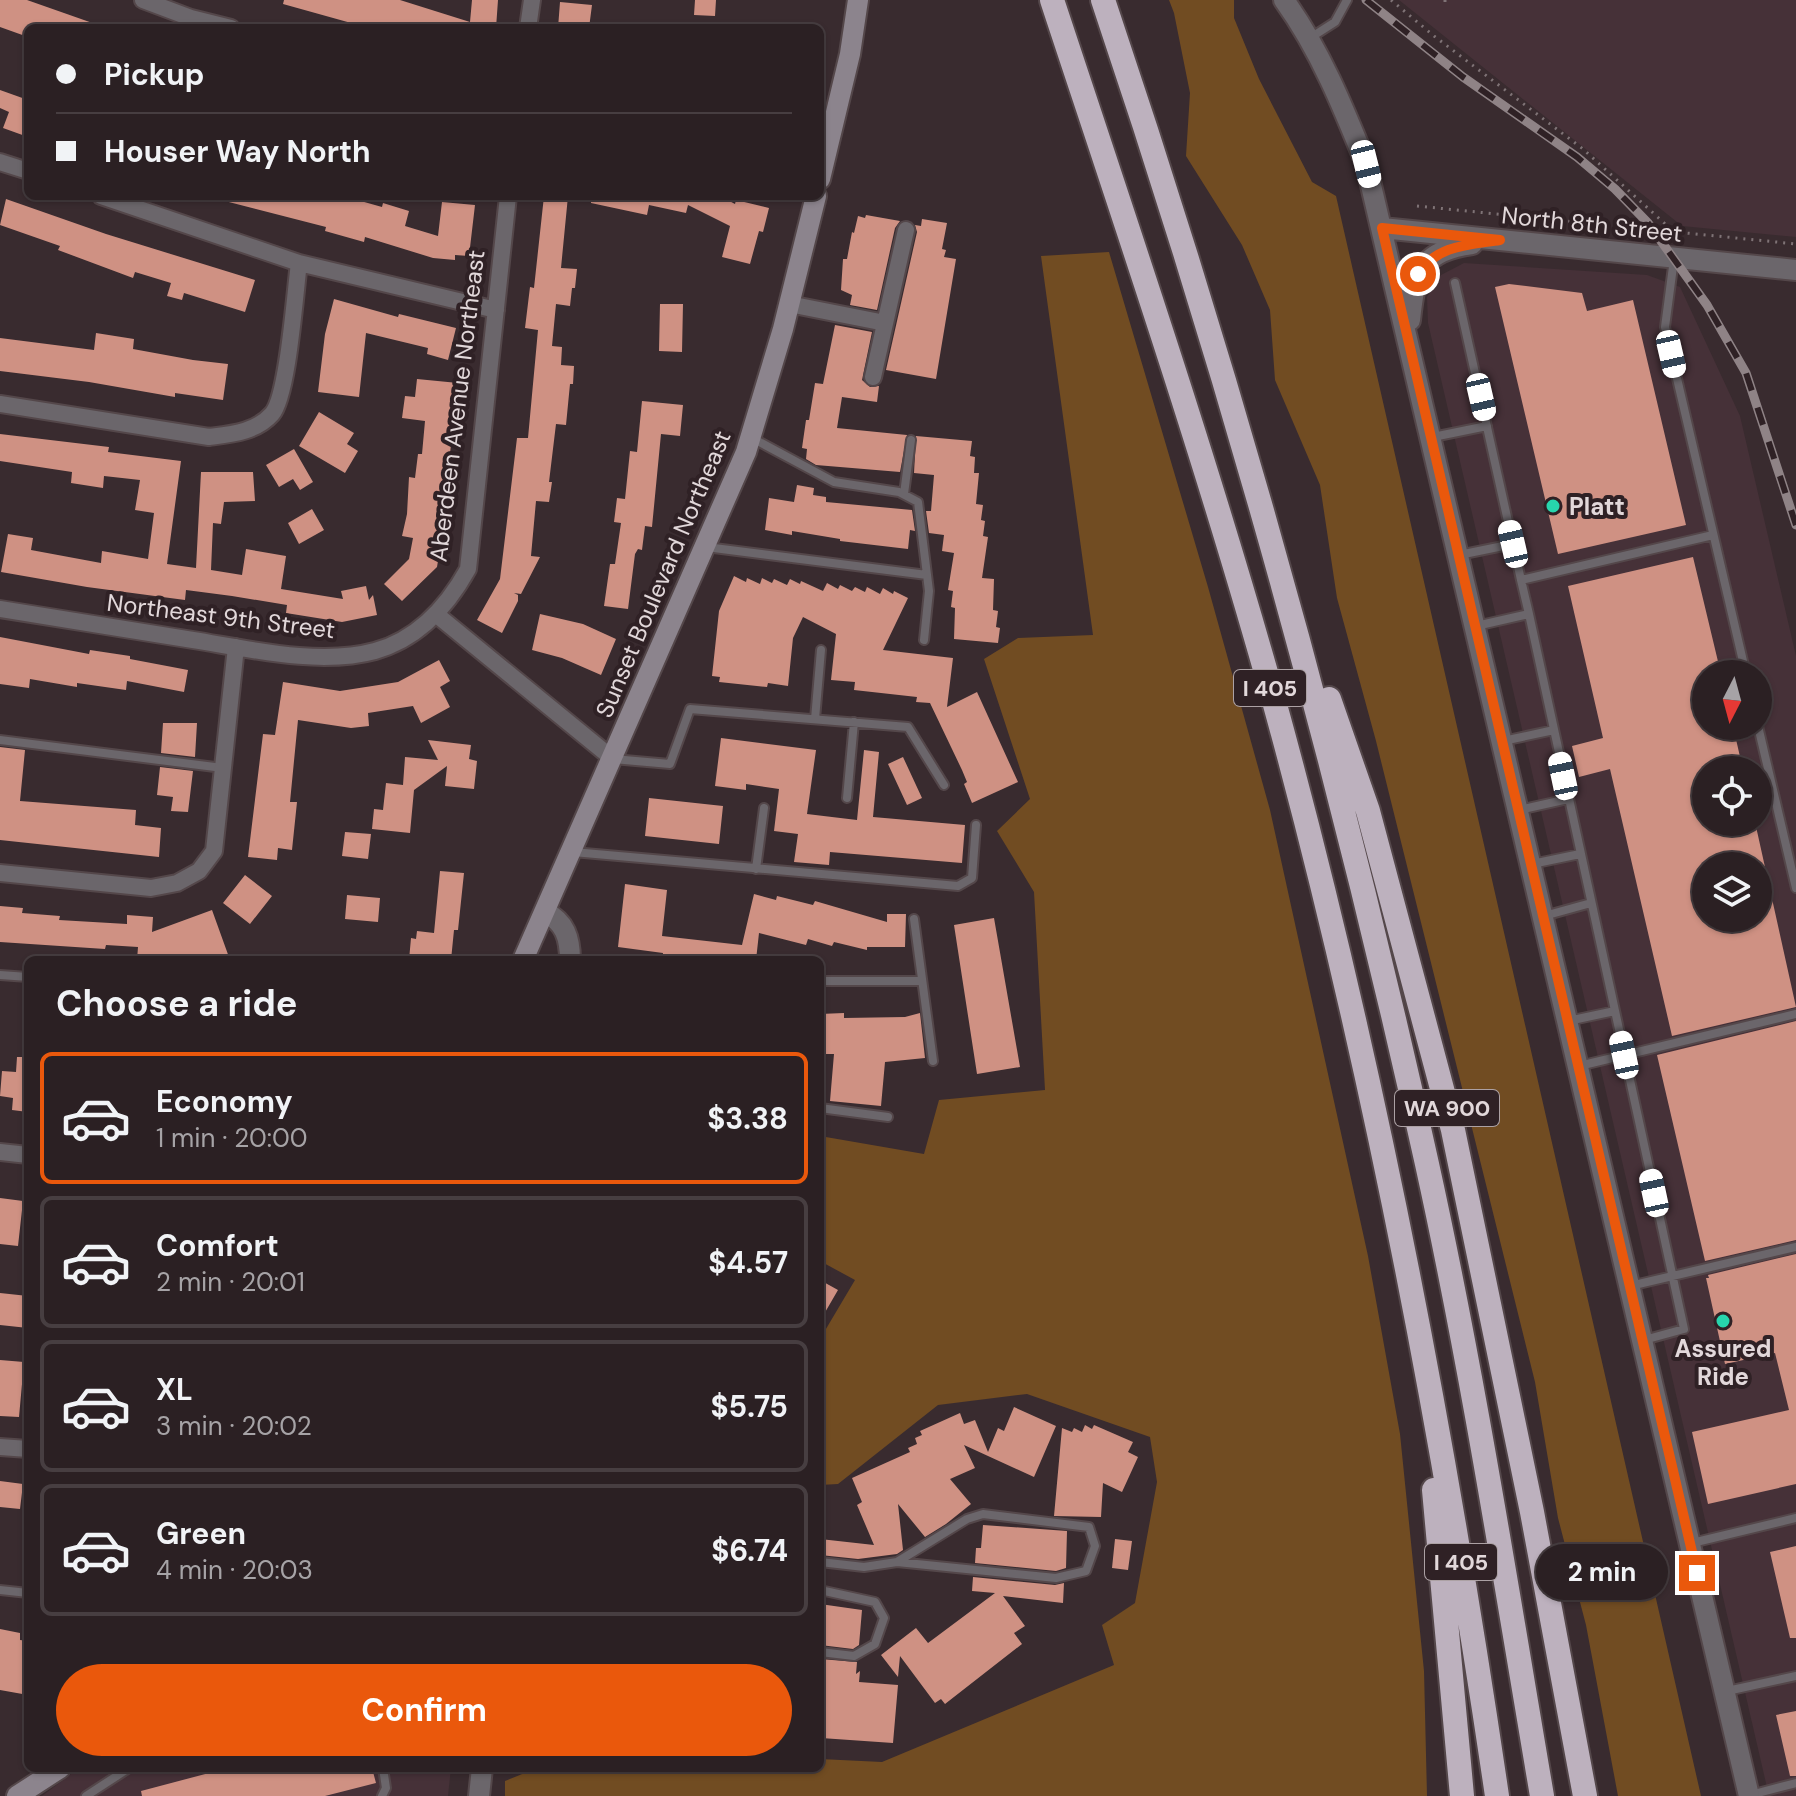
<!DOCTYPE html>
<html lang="en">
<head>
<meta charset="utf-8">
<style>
  :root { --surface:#2b2023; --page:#372d30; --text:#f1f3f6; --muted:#a6a3a6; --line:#473e41; --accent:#ea580c }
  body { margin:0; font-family:"DM Sans",sans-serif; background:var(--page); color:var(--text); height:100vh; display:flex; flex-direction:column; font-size:30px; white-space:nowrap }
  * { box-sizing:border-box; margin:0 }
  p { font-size:26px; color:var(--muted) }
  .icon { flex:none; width:44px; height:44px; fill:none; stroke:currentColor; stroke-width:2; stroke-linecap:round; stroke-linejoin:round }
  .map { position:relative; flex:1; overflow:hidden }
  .side { position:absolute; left:24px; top:956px; width:800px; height:816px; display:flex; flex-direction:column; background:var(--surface); border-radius:12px; box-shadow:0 2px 6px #0004,0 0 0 2px var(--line) }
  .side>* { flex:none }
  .guide { position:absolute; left:24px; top:24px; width:800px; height:176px; border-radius:12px; box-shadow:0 2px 6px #0004,0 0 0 2px var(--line); display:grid; align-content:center; height:176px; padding:0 32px; background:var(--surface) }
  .needle { width:52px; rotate:186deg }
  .fabs { position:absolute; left:1692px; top:660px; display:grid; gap:16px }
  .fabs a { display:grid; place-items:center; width:80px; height:80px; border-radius:50%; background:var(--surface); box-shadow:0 2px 6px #0004,0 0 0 2px var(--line); font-size:40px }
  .end { position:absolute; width:36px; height:36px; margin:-18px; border:10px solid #ea580c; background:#fff; box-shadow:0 0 0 4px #fff }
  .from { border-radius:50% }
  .bubble { position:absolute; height:56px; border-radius:28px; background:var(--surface); box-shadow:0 2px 6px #0004,0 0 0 2px var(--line); font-size:26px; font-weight:700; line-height:56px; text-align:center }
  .car { position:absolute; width:24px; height:48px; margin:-24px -12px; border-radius:10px; box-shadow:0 0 6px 2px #0007; background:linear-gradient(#fff 24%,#345 0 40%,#fff 0 76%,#345 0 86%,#fff 0) }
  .guide b { display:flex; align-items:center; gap:28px; height:76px; font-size:30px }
  .guide b+b { border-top:2px solid var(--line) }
  .guide i { width:20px; height:20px; background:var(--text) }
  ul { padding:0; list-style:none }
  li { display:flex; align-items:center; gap:24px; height:132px; margin:0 16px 12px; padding:0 16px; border:4px solid var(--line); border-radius:12px }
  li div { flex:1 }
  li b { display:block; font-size:30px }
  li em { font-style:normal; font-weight:700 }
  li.selected { border-color:var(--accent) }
  li>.icon { width:72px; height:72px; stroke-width:1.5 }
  h2 { padding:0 32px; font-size:36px; line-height:96px }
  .button { display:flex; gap:16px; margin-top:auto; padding:16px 32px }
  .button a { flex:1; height:92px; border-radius:48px; background:var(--accent); color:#fff; font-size:32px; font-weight:700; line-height:92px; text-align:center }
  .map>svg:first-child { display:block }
  .built { fill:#463138; fill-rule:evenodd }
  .green { fill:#714c22 }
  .building { fill:#cf9183; fill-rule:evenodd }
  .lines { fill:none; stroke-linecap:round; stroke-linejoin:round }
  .service-casing { stroke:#54474a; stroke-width:12 }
  .minor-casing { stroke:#54474a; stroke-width:20 }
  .tertiary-casing { stroke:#54474a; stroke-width:24 }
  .secondary-casing { stroke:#54474a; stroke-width:24 }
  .motorway-casing { stroke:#54474a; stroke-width:28 }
  .path { stroke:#7f7376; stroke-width:3; stroke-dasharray:2 6; stroke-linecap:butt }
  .service { stroke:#6b666b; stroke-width:8 }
  .minor { stroke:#6b666b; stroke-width:16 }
  .tertiary { stroke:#6b666b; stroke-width:20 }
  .secondary { stroke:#8c848d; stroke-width:20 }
  .motorway { stroke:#bdb1be; stroke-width:24 }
  .rail-casing { stroke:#8f8386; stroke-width:9 }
  .rail { stroke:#2f2125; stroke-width:6; stroke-dasharray:18; stroke-linecap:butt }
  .route { stroke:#ea580c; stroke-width:10 }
  .poi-dot { fill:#27d5ad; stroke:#2f2125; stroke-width:3 }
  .labels { text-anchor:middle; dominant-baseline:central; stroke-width:8; stroke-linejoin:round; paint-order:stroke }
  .shield { fill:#2f2125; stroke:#aca1a4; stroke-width:2 }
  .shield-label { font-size:22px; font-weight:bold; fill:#e2d8da }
  .street-label { font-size:24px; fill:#e2d8da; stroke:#2f2125 }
  .poi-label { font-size:24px; font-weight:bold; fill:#e2d8da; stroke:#2f2125; text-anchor:start }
</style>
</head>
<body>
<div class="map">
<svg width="1796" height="1796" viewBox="0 0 1796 1796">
  <rect width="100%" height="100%" fill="#392b2f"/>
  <path class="built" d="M1399 0H1796V237L1682 226Z
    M1464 263 1647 275 1680 287 1740 416 1796 656V1796H1769L1428 323 1427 297 1441 275ZM1706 674H1758V726H1706ZM1706 770H1758V822H1706ZM1706 866H1758V918H1706Z
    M79 1768H451L448 1796H42Z"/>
  <path class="green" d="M1169 0H1234V18L1259 79 1312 182 1336 196 1701 1796H1618L1586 1625 1558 1518 1535 1382 1376 741 1337 598 1320 485 1275 380 1270 310 1242 245 1186 156 1190 93 1174 13Z
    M1109 252 1208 587 1270 810 1368 1256 1400 1434 1424 1671 1427 1796H505V1781L537 1768H820V1759L882 1762 1114 1665 1102 1625 1135 1603 1157 1482 1150 1437 1027 1394 938 1405 838 1484 820 1485V1339L855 1280 820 1261V1136L924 1154 939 1100 1045 1090 1034 892 997 831 1030 799 984 659 1018 638 1093 635 1041 256Z"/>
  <path class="building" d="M0 0H27L101 26 100 28H28V37L0 27Z
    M284 0H400L470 22 472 0H498L496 28H369L283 4Z
    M695 0H716L715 16 694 15Z
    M560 2 592 5 589 28H558Z
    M0 90 28 100V137L3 128 9 112 0 108Z
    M222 196H343L382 207 383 203 409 211 405 226 438 236 442 202 475 205 469 256 455 255V260L433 258 365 237 364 242 325 231 326 227 221 200Z
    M544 196H568L561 268 577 269 575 288H572L570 306 556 304 552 346 562 347 561 365 574 366 573 384H570L566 425 556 424 549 482H552L549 502 536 501 531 556 540 557 521 594 514 593 518 595V601L502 633 477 620 500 579 517 438H528L538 330 525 328 530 287 534 288Z
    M591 196H720L735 204 736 200 769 208 763 232 759 231 750 264 722 257 730 226 688 205 686 213 649 205 647 215 591 203Z
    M6 199 106 234 255 280 245 312 184 293 182 300 167 296 171 283 135 272 133 278 58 250 60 246 0 225Z
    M866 215 900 221 895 228 877 310 850 305 852 295 841 290 843 259H847L852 232 854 233 858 216 865 218Z
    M922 219 947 223 942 249 946 250 944 257 956 259 936 379 886 370 917 232 915 225 921 226Z
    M1509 284 1582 293 1587 311 1633 300 1686 525 1558 554 1495 287Z
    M334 299 398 317 399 314 456 328 448 360 427 354 428 348 366 333 359 397 318 392 325 334Z
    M660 304H683L682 352 659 351Z
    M835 325 872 332 862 380 870 387 879 386 877 402 842 397 837 428 907 435 900 472 816 465 806 459 807 449 802 448 806 420H809L815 383 823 384Z
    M96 333 134 339 133 349 193 360 228 364 223 400 175 393V397L89 382 0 371V338L94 350Z
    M417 379 458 383 442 524 436 555H439L437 567 402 601 384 584 409 559 413 538 402 536 407 514 409 477 415 478 418 454H422L425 421 402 418 405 396 415 397Z
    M642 401 683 405 680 436 661 434 652 527 645 526 642 550 638 549 635 554 628 609 604 606 610 564H615L621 523 614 522 617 498 625 499 630 451 637 452Z
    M319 412 354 433 347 444 358 451 345 473 299 446Z
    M0 434 109 447 108 452 181 461 167 564 196 568 201 472H253L255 501 224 502 221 524 213 523 211 570 242 575 246 549 286 556 281 589 343 599 341 591 366 586 369 600 373 595 377 615 342 622 286 613 287 605 232 596 186 590 185 600 87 587 1 572 8 534 33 538 31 550 101 563 102 551 148 559 154 513 135 510 140 480 104 476 103 488 71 483 72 472 0 461Z
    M916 436 972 441 970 456 975 457 974 473H979L976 504 983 505 981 520 985 521 983 536 988 537 982 578 994 579 993 610 998 611 996 627 1000 628 998 643 954 639 955 608 951 607 953 591 948 590 954 553 942 551 944 535 929 533 926 511H931L934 475 914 473Z
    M294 449 313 482 300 490 293 479 279 487 266 465Z
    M797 485 814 488 813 495 826 497V502L912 510 915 531 910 530 908 549 840 541V539L792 531V535L765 530 769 498 794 502Z
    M312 509 324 530 299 544 288 523Z
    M1693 557 1721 674H1706V726H1733L1743 770H1706V822H1755L1796 1007 1672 1036 1610 769 1579 777 1572 746 1603 738 1568 586ZM1706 866H1758V918H1706Z
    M734 576 746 582 747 578 760 584 762 578 772 583 774 579 787 585 790 579 800 584 801 581 823 591 827 583 838 589 840 585 852 591 855 587 865 592 867 587 880 594 883 588 893 594 894 591 908 598 883 650 953 658 947 707 977 692 1018 782 972 803 964 784 967 782 962 770 930 703 916 702 917 697 854 690 855 682 831 680 836 634 803 617 793 638 788 686 768 683 767 687 719 682 720 677 712 676 719 611Z
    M540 614 583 624 616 639 601 675 562 658 532 650Z
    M0 637 89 654 90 650 130 656V659L188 670 184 692 127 681 126 690 77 683V687L30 679 29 688 0 684Z
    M439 660 450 681 440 687 450 707 421 723 413 706 368 713 369 726 351 728 298 720 290 802H297L292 850 278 848 277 860 248 857 263 734 275 735 283 682 340 691 398 682Z
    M163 723H197L195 757 161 753Z
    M721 738 816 750 807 814 857 820 864 750 879 752 873 817 965 825 962 863 830 852 829 865 794 862 798 834 774 831 779 789 746 784V790L715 786Z
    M428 740 471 745 469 759 477 761 474 789 445 786 447 766 414 790 410 833 372 829 374 809 383 810 386 783 403 785 405 757 438 760Z
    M0 747 25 750 20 801 136 810 135 825 161 828 159 857 0 840Z
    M903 757 922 798 907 805 888 764Z
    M160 767 193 771 188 812 171 811 173 797 157 795Z
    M649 798 723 806 719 844 645 836Z
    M345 832 371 834 368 859 342 856Z
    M440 871 464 873 458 930H454L451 960H409L411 938 416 939 417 931 434 933Z
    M245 875 272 896 250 924 223 903Z
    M625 884 667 890 662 936 742 945 754 894 776 900 777 896 813 905 815 901 887 922V914H906L905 947H867V950L834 942 832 946 808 939 806 945 759 933 756 960H662L663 953 618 947Z
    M347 895 380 898 378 922 345 919Z
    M0 906 23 908 22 913 60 916 59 920 127 924V915L153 917 152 932 212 910 230 960H137L138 947 106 945 105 949 0 942Z
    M994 918 1020 1067 977 1074 954 925Z
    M844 1013V1018L905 1017 920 1013 925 1058 885 1062 881 1106 830 1101 834 1054H820V1014Z
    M1796 1021V1240L1705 1261 1657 1055Z
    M17 1057H28V1112L12 1110 13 1098 0 1096 2 1071 16 1072Z
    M0 1198 23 1201 18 1246 0 1244Z
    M1796 1254V1484L1708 1504 1692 1432 1789 1410 1775 1353 1725 1364 1706 1278H1709L1708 1275Z
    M820 1280 838 1290 820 1321Z
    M0 1293 28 1296V1328L0 1325Z
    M0 1360 24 1362 19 1417 0 1416Z
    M1014 1407 1056 1426 1034 1477 964 1445 975 1468 950 1479 971 1504 946 1524 925 1537 898 1504 903 1550 897 1554 858 1559 820 1555V1539L874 1545 857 1505 862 1502 852 1478 910 1452 908 1448 917 1444 915 1438 922 1435 920 1431 960 1413 964 1424 975 1420 988 1452 998 1428 1004 1431Z
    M1085 1425 1092 1429 1094 1425 1133 1442 1128 1452 1138 1457 1122 1492 1103 1483 1101 1517 1054 1516 1062 1428 1072 1432 1074 1428 1082 1432Z
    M0 1481 23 1484 20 1509 0 1507Z
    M983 1525 1067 1531 1066 1568 1056 1571 975 1563 976 1548H981Z
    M1115 1539 1132 1541 1128 1570 1112 1568Z
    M1796 1546V1638H1790L1770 1552Z
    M973 1577 1055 1585 1064 1583 1063 1603 1003 1596 1025 1626 1014 1633 1022 1644 945 1704 941 1699 935 1703 900 1656 898 1677 881 1655 916 1628 928 1643 995 1593 972 1591Z
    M820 1604 862 1610 859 1645 853 1649 820 1645Z
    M0 1629 20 1633V1640L28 1641V1695L0 1690Z
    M820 1659 857 1662 856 1674 860 1671 859 1682 898 1685 893 1743 821 1738Z
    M1796 1711V1776H1790L1776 1715Z
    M228 1768H372L376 1783 325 1796H142L141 1791Z"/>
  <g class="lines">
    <g class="service-casing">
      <path id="service" d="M1310 38 1335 22 1347 0
        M1674 259 1665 327 1746 674
        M1455 283 1513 544
        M1433 437 1487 426
        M752 438 834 482 899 492 918 502 929 591 924 640
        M904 494 911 440
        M706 547 927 575
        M1459 555 1513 544 1521 580 1713 535
        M1529 614 1684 1329 1644 1340
        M1476 626 1529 614 1521 580
        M815 719 821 650
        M1758 726 1796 888
        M0 740 223 768
        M1503 741 1554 730
        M613 759 670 764 690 709 908 727 944 785
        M847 798 854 722
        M1519 810 1568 799
        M573 852 958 886 972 878 976 825
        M1532 864 1580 854
        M756 869 764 808
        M1544 916 1591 903
        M914 919 933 1061
        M0 975 28 977
        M820 981H921
        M1568 1021 1615 1011
        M1579 1066 1796 1014
        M820 1108 888 1117
        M1630 1286 1796 1247
        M1692 1543 1796 1518
        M820 1562 864 1567 897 1562 1056 1578 1086 1571 1095 1546 1089 1527 983 1514 967 1519 897 1562
        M0 1590 28 1593
        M820 1590 875 1602 884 1618 875 1644 854 1656 820 1652
        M1727 1691 1796 1676
        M1750 1795 1796 1783
        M86 1796 129 1768
        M382 1796 386 1788 383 1768"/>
    </g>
    <g class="minor-casing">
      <path id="minor" d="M143 0 191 18 231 28
        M528 28 532 0
        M0 162 28 171
        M101 196 299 263 496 310
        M789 304 885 323
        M873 377 906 230
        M0 404 209 437C232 434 256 432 272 414 288 396 295 292 299 263
        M0 609C64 619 129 630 193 640 249 649 320 666 375 651 418 639 447 607 468 569L508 196
        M437 615 613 759
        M0 873 151 888 177 883 199 871 214 851 236 647
        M0 1152 28 1155
        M0 1447 28 1449"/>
    </g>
    <g class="tertiary-casing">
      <path id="tertiary" d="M1284 0C1320 50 1343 107 1366 164L1749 1796
        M1382 228 1796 270
        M1410 320C1415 273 1420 251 1472 244
        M545 912C565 922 570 938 570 960
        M479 1796 482 1768"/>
    </g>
    <g class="secondary-casing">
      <path id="secondary" d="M820 179 850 54 858 0
        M523 960 746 452 783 329 816 196
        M17 1796 60 1768"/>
    </g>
    <g class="motorway-casing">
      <path id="motorway" d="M1052 0C1129 233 1208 465 1274 701 1373 1060 1443 1428 1497 1796
        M1103 0C1232 382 1340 770 1427 1164 1473 1373 1506 1585 1542 1796
        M1329 699 1368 811 1453 1130 1532 1512 1585 1796
        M1434 1490 1462 1796"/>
    </g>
    <path class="path" d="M1391 0 1434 36 1583 149 1674 232
      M1445 2V0
      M1417 206 1796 244"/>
    <use href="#service" class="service"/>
    <use href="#minor" class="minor"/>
    <use href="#tertiary" class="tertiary"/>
    <use href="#secondary" class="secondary"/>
    <use href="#motorway" class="motorway"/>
    <g class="rail-casing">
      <path id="rail" d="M1366 0 1463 77 1577 157 1615 189 1648 223 1707 305 1746 373 1796 525"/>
    </g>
    <use href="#rail" class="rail"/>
  </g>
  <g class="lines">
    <path class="route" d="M1418 274C1437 245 1468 245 1500 240L1382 228 1697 1573"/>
  </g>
  <g class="poi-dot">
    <circle cx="1553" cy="506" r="8"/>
    <circle cx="1723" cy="1321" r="8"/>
  </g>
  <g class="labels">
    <g class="shield">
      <rect x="1234" y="670" width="72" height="36" rx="6"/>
      <rect x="1395" y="1090" width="104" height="36" rx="6"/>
      <rect x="1425" y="1544" width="72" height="36" rx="6"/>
    </g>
    <g class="shield-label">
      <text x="1270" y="688">I 405</text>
      <text x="1447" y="1108">WA 900</text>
      <text x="1461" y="1562">I 405</text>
    </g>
    <g class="street-label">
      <text transform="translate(1592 224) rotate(6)">North 8th Street</text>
      <text transform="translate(457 406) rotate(-83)">Aberdeen Avenue Northeast</text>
      <text transform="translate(663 574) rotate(-67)">Sunset Boulevard Northeast</text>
      <text transform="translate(221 616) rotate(7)">Northeast 9th Street</text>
    </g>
    <g class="poi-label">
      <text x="1569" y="506">Platt</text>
      <text x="1723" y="1348" text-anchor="middle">Assured<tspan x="1723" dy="28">Ride</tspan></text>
    </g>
  </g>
</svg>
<div class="fabs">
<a><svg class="needle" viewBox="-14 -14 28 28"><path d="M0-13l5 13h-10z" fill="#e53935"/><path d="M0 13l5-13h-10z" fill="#a6a3a6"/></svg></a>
<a><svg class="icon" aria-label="locate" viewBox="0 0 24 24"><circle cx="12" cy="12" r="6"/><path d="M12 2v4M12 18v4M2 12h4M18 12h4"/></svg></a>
<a><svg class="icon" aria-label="layers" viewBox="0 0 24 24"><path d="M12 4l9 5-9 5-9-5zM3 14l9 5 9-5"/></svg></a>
</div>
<i class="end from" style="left:1418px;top:274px"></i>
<i class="end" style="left:1697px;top:1573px"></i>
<div class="bubble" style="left:1536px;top:1544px;width:132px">2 min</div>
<i class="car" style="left:1366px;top:164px;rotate:166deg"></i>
<i class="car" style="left:1671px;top:354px;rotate:167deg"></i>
<i class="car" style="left:1481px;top:397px;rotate:167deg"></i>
<i class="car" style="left:1513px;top:544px;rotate:347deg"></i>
<i class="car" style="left:1563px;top:776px;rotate:348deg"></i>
<i class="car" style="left:1624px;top:1055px;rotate:348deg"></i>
<i class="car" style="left:1654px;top:1193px;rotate:348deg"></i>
<div class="guide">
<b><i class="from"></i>Pickup</b>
<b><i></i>Houser Way North</b>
</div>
<section class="side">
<h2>Choose a ride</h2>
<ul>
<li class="selected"><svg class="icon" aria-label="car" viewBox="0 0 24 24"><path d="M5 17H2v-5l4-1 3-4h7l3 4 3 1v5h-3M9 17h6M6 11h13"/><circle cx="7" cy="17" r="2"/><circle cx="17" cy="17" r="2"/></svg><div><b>Economy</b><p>1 min · 20:00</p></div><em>$3.38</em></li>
<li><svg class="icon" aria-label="car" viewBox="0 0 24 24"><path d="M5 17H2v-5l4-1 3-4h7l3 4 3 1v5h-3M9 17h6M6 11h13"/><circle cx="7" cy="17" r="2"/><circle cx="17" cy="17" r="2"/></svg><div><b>Comfort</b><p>2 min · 20:01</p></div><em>$4.57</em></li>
<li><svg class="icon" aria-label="car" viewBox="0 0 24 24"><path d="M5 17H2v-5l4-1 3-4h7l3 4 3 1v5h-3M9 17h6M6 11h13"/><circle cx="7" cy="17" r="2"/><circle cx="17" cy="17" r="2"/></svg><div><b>XL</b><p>3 min · 20:02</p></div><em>$5.75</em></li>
<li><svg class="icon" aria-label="car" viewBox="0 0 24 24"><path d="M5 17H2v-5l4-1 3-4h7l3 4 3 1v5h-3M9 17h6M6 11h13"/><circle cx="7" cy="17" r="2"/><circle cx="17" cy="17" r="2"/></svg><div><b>Green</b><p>4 min · 20:03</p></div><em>$6.74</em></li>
</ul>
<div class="button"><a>Confirm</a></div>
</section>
</div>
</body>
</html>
